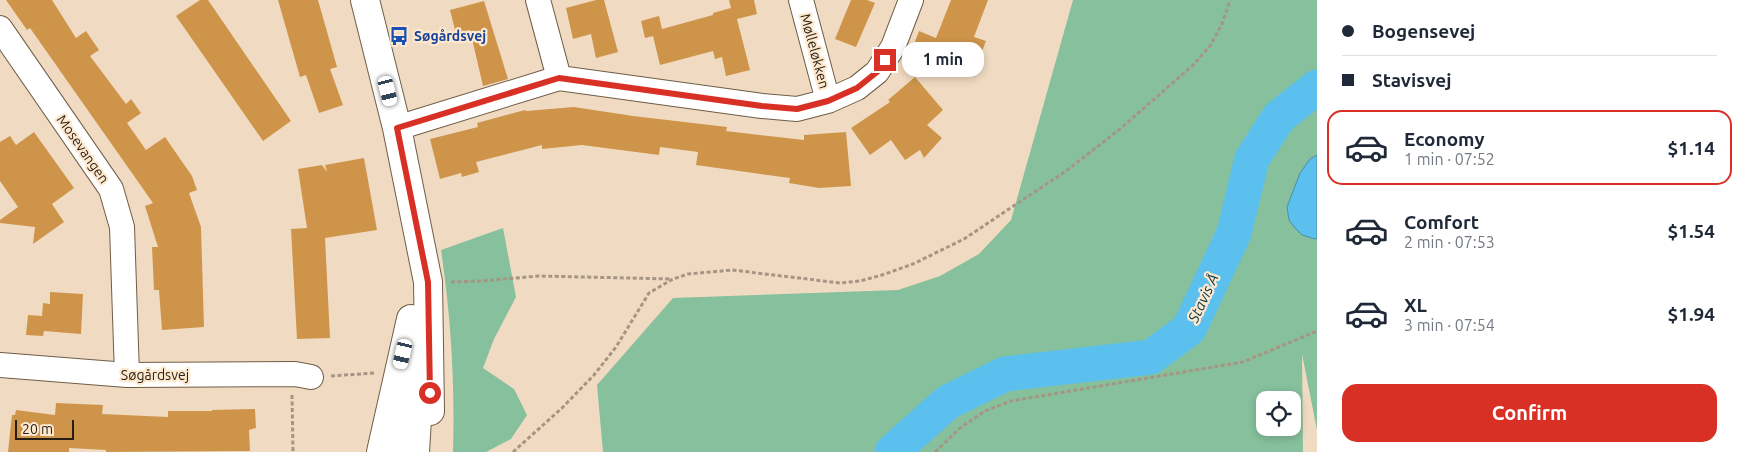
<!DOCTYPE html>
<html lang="en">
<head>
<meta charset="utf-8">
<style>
  :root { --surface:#fff; --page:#f6f6f7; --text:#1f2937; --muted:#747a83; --line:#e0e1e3; --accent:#d93025 }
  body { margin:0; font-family:Ubuntu,sans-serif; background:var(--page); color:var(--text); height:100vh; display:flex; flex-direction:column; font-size:19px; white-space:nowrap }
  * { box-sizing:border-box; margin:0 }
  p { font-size:16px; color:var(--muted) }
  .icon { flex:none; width:28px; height:28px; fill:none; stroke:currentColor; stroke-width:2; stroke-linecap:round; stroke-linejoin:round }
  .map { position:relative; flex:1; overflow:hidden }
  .drawer { display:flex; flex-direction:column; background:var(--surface); width:425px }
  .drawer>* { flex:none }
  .hud { display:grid; align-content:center; height:110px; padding:0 25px; background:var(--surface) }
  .controls { position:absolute; left:1256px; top:391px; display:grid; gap:10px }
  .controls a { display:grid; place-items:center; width:45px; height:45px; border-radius:10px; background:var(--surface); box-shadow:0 2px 8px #0003; font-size:25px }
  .scale { position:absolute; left:15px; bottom:12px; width:59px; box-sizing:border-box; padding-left:5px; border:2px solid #261e15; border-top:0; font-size:14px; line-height:18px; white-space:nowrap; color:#261e15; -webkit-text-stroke:4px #fee8ce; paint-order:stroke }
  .end { position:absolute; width:22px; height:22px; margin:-11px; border:6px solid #d93025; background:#fff; box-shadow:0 0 0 2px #fff }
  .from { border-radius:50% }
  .bubble { position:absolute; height:35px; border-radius:15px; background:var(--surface); box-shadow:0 2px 8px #0003; font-size:16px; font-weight:700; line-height:35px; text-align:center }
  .car { position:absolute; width:15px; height:30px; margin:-15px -8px; border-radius:6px; box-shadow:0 0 4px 1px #0007; background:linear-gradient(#fff 24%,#345 0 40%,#fff 0 76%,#345 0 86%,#fff 0) }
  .hud b { display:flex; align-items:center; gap:18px; height:48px; font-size:19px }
  .hud b+b { border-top:1px solid var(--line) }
  .hud i { width:12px; height:12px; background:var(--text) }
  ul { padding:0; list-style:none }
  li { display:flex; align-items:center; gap:15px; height:75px; margin:0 10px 8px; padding:0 15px; border:2px solid transparent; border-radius:15px }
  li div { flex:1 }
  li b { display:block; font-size:19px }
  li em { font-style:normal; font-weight:700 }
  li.on { border-color:var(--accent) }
  li>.icon { width:45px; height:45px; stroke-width:1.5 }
  .action { display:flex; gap:10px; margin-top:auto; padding:10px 25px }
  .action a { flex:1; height:58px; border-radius:15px; background:var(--accent); color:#fff; font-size:20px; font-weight:700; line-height:58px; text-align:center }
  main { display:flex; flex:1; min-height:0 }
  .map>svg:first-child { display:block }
  .green { fill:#87c09c; fill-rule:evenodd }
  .water { fill:#5bc0ee; stroke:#4b8fad }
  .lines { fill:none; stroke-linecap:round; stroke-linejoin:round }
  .river { stroke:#5bc0ee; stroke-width:35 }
  .building { fill:#ce954a }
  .minor-casing { stroke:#705d47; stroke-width:26 }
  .tertiary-casing { stroke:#705d47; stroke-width:30 }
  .secondary-casing { stroke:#705d47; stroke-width:30 }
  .path { stroke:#a69582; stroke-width:3; stroke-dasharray:4 2.5; stroke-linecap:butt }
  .minor { stroke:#fff; stroke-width:24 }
  .tertiary { stroke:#fff; stroke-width:28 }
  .secondary { stroke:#fff; stroke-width:28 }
  .route { stroke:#d93025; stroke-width:6 }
  .labels { text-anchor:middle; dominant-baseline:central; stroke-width:4.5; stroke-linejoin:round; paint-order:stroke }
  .transit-label { font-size:14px; font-weight:bold; fill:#164399; stroke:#fee8ce; text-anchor:start }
  .street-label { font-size:14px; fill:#261e15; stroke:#fee8ce }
  .water-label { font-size:15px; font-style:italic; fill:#063648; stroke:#fee8ce }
</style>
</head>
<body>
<main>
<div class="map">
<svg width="1317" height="452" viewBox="0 0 1317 452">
  <rect width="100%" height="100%" fill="#f0dbc2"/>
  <path class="green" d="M1073 0H1317V430L1302 354 1303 452H603L597 385 673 298 898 290 940 276 979 254 1011 220ZM1265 400H1292V428H1265Z
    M503 228 516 297 494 339 483 368 514 389 527 415 511 439 486 452H453C455 384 451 317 441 250Z"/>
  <path class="water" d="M1317 155V238L1315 239 1302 235 1295 228 1289 220 1287 207 1300 173 1310 159Z"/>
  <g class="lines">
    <path class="river" d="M892 452 948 402 1005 374 1151 357 1189 329 1234 233 1252 159 1279 117 1317 87"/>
  </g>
  <path class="building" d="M6 0H52L76 38 86 31 99 50 90 56 126 104 131 99 141 113 127 123 146 150 165 137 192 176 197 190 189 193 201 227 204 327 162 330 159 290H154L152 247H158L145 206 153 203 30 28 27 30Z
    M200 0H208L291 121 263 141 176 16Z
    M278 0H318L337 67 330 69 343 105 319 113 306 75 300 77Z
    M596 0H604L618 52 596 58 591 34 573 39 566 8Z
    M729 0H754L757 14 737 19 750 70 726 76 722 57 715 59 713 51 660 65 653 36 645 38 641 21 659 16 662 29 713 15V13L731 8Z
    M851 0H867L875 3 856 47 835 39Z
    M951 0H988L974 37 986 41 974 71 913 47 919 31 936 38Z
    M484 1 508 79 483 86 470 30 456 34 450 10Z
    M915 77 943 110 927 125 942 138 924 158 920 150 905 160 891 140 870 155 851 128 890 102 888 100Z
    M574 107 633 116 727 127 726 131 804 140V135L846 132 851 186 819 188 789 183 790 178 696 165 698 152 660 147 659 155 582 145 542 149V145L476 162 479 172 462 177 461 173 440 179 430 139 478 127 477 123 525 110 526 111Z
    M34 132 74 188 52 204 64 222 33 244 35 227 0 223V220L18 207 0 181V142L10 136 16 145Z
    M364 158 377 230 325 238 330 338 297 339 291 229 307 228 298 169 322 165 327 172 325 165Z
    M50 292 83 294 81 334 44 331 43 336 26 335 28 315 42 316 43 303 50 304Z
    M56 403 103 405 102 414 168 417V411H212V410L255 409 256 428 249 430 250 451 106 452V450L69 448V452H8L12 415H15L16 410 55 415Z"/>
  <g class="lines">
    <g class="minor-casing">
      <path id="minor" d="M538 0 559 78
        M801 0 828 101
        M0 28 111 189 122 227 127 375
        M397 128 559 78 762 106 797 109 828 101 857 88 877 72 893 47 911 0
        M0 365 127 375 295 374 311 377"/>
    </g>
    <g class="tertiary-casing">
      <path id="tertiary" d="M365 0 397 128 428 282 430 411
        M400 452 403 439 405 406"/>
    </g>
    <g class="secondary-casing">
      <path id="secondary" d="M413 346 418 402 415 452
        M381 452 411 319"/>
    </g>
    <path class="path" d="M451 282 481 281 539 276 672 279
      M331 376 375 373
      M292 395 293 452
      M513 452 562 408 594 375 616 347 649 293 673 279 688 274 732 270 840 283 860 281 882 275 913 264 964 239 1066 171 1120 129 1192 66 1210 46 1222 24 1230 0
      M935 452 960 428 985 411 1011 401 1243 362 1317 331"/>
    <use href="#minor" class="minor"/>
    <use href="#tertiary" class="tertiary"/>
    <use href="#secondary" class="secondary"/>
  </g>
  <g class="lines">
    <path class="route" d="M430 393 428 282 397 128 559 78 762 106 797 109 828 101 857 88 877 72 885 60"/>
  </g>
  <defs>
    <g id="bus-bare" transform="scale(1.5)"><path d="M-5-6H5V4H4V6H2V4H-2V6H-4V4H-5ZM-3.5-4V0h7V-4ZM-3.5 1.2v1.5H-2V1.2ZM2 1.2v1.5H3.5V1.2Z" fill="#1a4fb4" stroke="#fee8ce" stroke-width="2.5" paint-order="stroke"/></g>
  </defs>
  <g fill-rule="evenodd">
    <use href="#bus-bare" x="399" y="36"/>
  </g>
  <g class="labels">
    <g class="transit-label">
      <text x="414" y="36">Søgårdsvej</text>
    </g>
    <g class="street-label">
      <text transform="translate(815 51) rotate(75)">Mølleløkken</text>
      <text transform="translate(83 149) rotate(55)">Mosevangen</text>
      <text x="155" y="375">Søgårdsvej</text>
    </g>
    <g class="water-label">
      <text transform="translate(1203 298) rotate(-65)">Stavis Å</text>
    </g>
  </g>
</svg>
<div class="controls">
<a><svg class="icon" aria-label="locate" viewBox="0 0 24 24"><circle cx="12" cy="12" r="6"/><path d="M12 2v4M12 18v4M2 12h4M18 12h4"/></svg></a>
</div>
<div class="scale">20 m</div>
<i class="end from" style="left:430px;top:393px"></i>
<i class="end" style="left:885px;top:60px"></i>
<div class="bubble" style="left:902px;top:42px;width:82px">1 min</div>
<i class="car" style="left:388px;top:91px;rotate:166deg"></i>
<i class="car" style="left:403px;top:354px;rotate:193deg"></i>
</div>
<section class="drawer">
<div class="hud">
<b><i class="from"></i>Bogensevej</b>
<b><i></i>Stavisvej</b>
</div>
<ul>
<li class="on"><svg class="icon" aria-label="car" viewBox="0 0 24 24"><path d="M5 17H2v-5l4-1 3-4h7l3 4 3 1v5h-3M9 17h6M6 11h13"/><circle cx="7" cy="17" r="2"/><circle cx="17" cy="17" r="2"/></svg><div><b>Economy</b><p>1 min · 07:52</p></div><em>$1.14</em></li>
<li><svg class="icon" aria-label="car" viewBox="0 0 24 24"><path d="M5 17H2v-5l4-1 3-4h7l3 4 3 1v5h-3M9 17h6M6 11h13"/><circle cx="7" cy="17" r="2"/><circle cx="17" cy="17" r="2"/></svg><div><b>Comfort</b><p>2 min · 07:53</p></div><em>$1.54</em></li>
<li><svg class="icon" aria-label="car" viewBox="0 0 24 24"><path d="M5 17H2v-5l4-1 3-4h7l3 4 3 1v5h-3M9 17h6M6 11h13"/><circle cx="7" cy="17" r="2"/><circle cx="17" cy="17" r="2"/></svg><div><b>XL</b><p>3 min · 07:54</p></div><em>$1.94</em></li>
</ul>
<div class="action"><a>Confirm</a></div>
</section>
</main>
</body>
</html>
